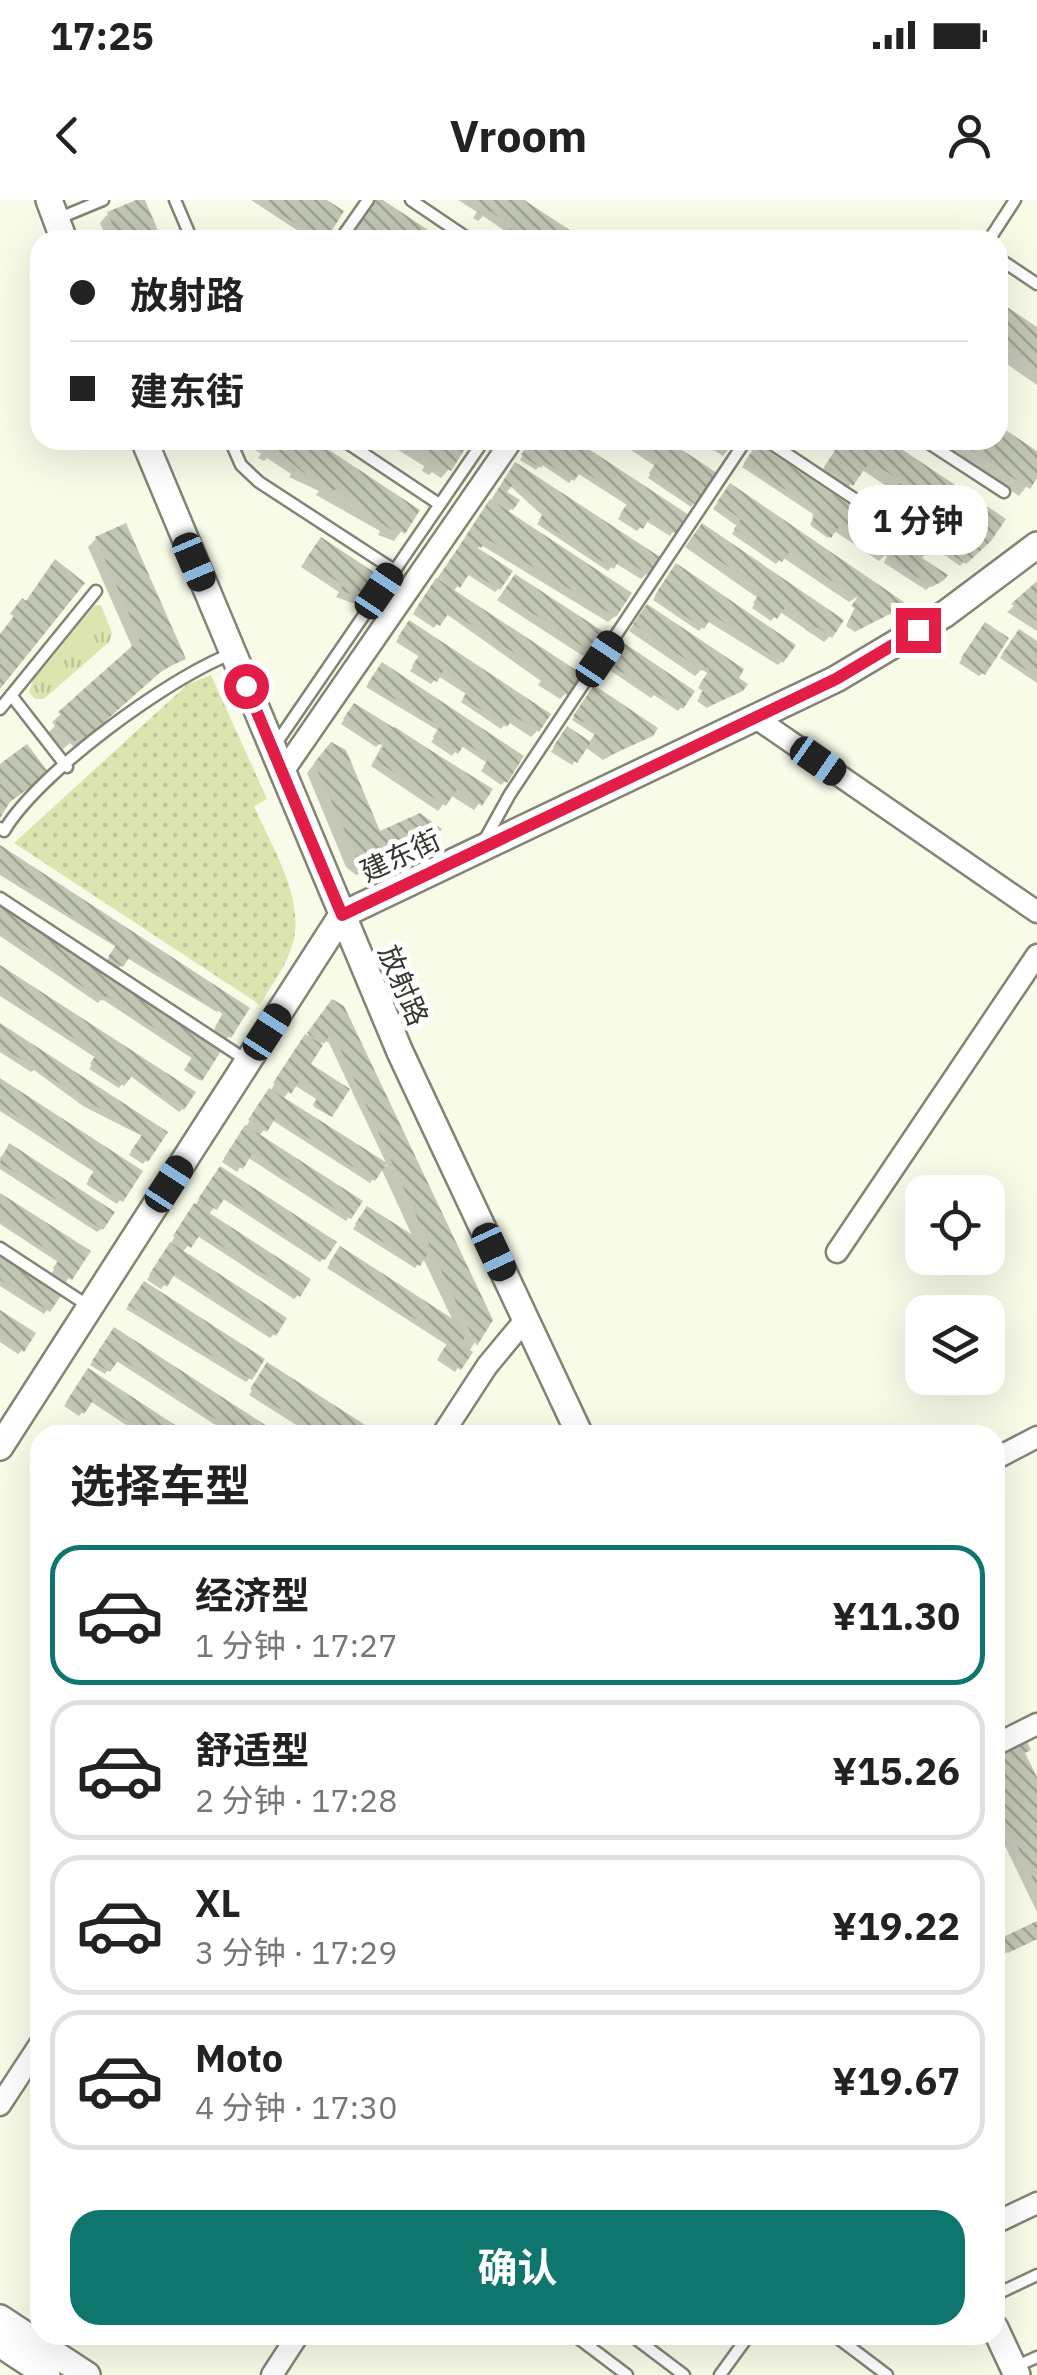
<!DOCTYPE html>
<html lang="zh">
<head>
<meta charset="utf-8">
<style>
  :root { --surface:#fff; --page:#f6f6f6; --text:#222; --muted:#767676; --line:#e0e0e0; --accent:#0f766e }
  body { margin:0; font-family:"IBM Plex Sans","Noto Sans SC",sans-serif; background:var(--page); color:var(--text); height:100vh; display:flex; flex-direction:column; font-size:38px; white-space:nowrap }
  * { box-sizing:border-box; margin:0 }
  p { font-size:32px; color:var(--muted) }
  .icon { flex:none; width:55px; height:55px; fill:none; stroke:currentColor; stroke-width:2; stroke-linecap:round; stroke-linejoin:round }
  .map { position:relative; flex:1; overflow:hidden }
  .sheet { position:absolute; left:30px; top:1225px; width:975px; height:920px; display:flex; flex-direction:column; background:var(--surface); border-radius:30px; box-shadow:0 10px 40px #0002 }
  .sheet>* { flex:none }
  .guide { position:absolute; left:30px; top:30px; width:978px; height:220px; border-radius:30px; box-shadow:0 10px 40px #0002; display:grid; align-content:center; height:220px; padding:0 40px; background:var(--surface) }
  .fabs { position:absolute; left:905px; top:975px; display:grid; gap:20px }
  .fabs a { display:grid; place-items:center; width:100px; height:100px; border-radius:20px; background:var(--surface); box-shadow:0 10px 40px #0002; font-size:50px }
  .end { position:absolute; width:45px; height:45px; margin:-22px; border:12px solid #e11d48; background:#fff; box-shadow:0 0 0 5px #fff }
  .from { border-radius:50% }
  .bubble { position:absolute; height:70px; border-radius:30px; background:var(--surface); box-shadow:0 10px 40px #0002; font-size:32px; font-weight:700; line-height:70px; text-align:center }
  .car { position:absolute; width:30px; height:60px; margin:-30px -15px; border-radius:12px; box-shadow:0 0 8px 2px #0007; background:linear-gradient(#222 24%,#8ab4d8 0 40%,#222 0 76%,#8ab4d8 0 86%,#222 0) }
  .guide b { display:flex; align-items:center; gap:35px; height:95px; font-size:38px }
  .guide b+b { border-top:2px solid var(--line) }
  .guide i { width:25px; height:25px; background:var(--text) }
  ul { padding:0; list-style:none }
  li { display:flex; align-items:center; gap:30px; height:140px; margin:0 20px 15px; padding:0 20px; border:5px solid var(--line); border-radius:30px }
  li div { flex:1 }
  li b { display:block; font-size:38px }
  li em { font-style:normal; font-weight:700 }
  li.current { border-color:var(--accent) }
  li>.icon { width:90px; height:90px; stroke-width:1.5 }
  h2 { padding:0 40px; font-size:45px; line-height:120px }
  .button { display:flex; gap:20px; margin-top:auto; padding:20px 40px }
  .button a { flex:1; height:115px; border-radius:30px; background:var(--accent); color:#fff; font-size:40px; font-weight:700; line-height:115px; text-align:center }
  .status { display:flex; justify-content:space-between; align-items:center; height:70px; padding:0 50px; background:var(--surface); direction:ltr }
  .status svg { height:28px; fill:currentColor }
  header { display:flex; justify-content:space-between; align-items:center; height:130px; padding:0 40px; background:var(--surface); font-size:45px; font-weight:700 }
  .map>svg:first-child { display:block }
  .grass { fill:url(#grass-tufts) }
  .park { fill:url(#park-dots) }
  .shadow { fill:#0003; fill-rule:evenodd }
  .building { fill:url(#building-back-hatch) }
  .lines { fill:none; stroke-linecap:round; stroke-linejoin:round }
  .service-casing { stroke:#818574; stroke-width:15 }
  .minor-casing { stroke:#818574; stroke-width:25 }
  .tertiary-casing { stroke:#818574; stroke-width:30 }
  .service { stroke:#fff; stroke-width:10 }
  .minor { stroke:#fff; stroke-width:20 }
  .tertiary { stroke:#fff; stroke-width:25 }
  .route { stroke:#e11d48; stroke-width:12 }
  .labels { text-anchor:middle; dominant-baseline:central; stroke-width:10; stroke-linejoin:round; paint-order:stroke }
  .street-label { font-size:28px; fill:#363730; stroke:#fff }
</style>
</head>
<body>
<div class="status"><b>17:25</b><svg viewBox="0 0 49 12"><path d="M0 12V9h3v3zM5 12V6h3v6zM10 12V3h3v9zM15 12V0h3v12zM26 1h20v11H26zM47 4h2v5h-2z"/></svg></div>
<header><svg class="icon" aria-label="back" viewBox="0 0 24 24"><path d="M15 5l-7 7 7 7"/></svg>Vroom<svg class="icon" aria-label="person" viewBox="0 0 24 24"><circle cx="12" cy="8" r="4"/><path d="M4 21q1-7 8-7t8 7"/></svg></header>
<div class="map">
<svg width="1037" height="2175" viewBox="0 0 1037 2175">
  <defs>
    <pattern id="grass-tufts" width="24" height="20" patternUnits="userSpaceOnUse" patternTransform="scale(2.5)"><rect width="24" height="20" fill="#dce5af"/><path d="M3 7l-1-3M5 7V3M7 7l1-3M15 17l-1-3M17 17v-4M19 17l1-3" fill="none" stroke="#bdc597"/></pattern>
    <pattern id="park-dots" width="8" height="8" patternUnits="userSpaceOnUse" patternTransform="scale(2.5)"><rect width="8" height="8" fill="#dce5af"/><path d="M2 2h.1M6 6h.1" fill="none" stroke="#bdc597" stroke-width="1.8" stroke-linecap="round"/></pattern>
    <pattern id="building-back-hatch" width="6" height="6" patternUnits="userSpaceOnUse" patternTransform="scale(2.5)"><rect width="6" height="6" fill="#c2c6b4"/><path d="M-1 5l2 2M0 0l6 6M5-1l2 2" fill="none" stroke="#9ea293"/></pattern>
  </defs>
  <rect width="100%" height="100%" fill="#f7fbe8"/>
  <path class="grass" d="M95 405H101L112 433 109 442 44 499H35L29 492 33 480Z"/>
  <path class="park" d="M211 475 267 599 254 606C272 648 308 702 291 749 284 769 270 787 260 805L14 643 188 484Z"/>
  <path class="shadow" d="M251 0H322L323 40H312Z
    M378 0 439 40H362L364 37 355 30Z
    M458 0H520L580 40H507L508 33 483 16 478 21 473 18 477 12Z
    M108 14 159 40H107L100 23Z
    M998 104 1037 130V185L998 158Z
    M998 228 1037 253V273L1019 296 931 240H998Z
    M256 240H310L417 310 394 341 378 335 380 331 316 295 319 291 289 277 291 274 267 258 264 261 258 258 261 254 251 247Z
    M382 240H453L449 269 441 278 432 272 429 275 422 271 424 266Z
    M532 240H570L685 315 670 336 646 321 637 331 618 319 627 305 577 273 569 283 541 264 536 270 520 260Z
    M616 240H662L694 303 691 307 648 278 655 266Z
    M698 240H736L723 256Z
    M818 240H883L1003 319 960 366 940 352 954 331 920 308 906 327 882 312 895 292 861 269 848 288 822 271 835 252Z
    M754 250 944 375 926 390 884 363 889 351 879 361 833 330 828 338 811 326 813 314 742 267Z
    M512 269 647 373 641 379 615 363 608 371 537 324 543 316 509 285 504 293 512 308 507 313 615 416 608 422 481 345 475 350 498 389 495 392 467 374 453 392 487 415 566 493 560 499 538 485 541 481 445 413 434 428 413 414Z
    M724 292 896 409 855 432 846 426 861 394 849 402 782 357 776 364 732 334 737 326 713 309Z
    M696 332 830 436 824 442 779 411 771 421 752 408 758 398 685 347Z
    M96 339 183 459 152 477 74 547 70 543 63 549 48 533 55 526 52 522 133 449 88 347Z
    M315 346 364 398 358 405 336 397 339 392 301 367Z
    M670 372 781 462 778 465 707 421 699 431 653 400Z
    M515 377 589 450 583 456 497 400Z
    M1037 386V431L1007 412Z
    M641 413 741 490 707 508 697 501 704 492 698 488 708 474 702 469 695 476 629 431Z
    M406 427 537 531 531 537 507 521 501 529 461 502 466 494 438 476 431 484 410 471 420 457 396 442Z
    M982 429 983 473 979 476 959 463Z
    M1016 436 1037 444V483L1000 458Z
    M617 448 681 507 678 511 654 495 651 498 605 467Z
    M378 469 521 556 505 581 501 585 481 571 487 563 460 545 452 556 431 542 439 531 366 487Z
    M590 492 651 534 603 560 585 547 572 565 551 552 564 533 589 544 595 535 572 520Z
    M351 510 392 530 395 527 490 589 474 610 450 595 438 611 371 566 386 538 376 547 341 524Z
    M322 554 378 635 438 629 421 647 356 675 346 667 307 573Z
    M0 648 247 809 229 836 225 840 213 832 227 804 217 812 127 758 118 769 106 762 116 747 0 675Z
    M0 706 219 849 199 880 185 871 193 859 102 799 98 803 0 736Z
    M0 768 182 909 179 912 129 875 119 888 89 869 96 858 0 796Z
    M327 807 490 1120 455 1172 437 1160 447 1145 327 1068 337 1053 454 1123 423 1058 415 1068 353 1029 364 1012 415 1042 381 968 370 983 272 920 258 937 349 1017 346 1021 247 957 237 972 222 962ZM323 840 329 843 388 967 283 899 294 885 318 900 314 907 330 916 308 865Z
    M0 826 164 933 146 960 143 964 129 955 142 936 83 906 34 870 31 872 0 852Z
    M0 881 140 972 117 1004 86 984 94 972 0 911Z
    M9 946 112 1012 101 1029 97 1032 0 969V958Z
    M216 973 324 1058 320 1062 222 998 208 1015 298 1095 294 1099 196 1035 182 1053 274 1134 270 1138 172 1075 161 1089 147 1080Z
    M0 996 87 1052 66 1082 52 1073 58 1062 0 1024Z
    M0 1057 58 1095 44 1114 0 1086Z
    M140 1088 250 1178 246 1182 126 1109Z
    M0 1113 22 1150 18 1154 0 1142Z
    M110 1134 262 1235H231L115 1160 105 1174 90 1165Z
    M268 1165 376 1235H312L249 1195Z
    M85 1175 186 1235H141L90 1201 79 1216 64 1206Z
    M1023 1554 1037 1583V1712L995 1625V1556Z
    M1037 1723V1739L995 1758 1003 1740Z"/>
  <path class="building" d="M136 0H145L162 40H119L107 12Z
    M259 0H327L344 11 326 40H321Z
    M375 0H383L443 40H390L380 34 378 38 361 21Z
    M473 0H524L585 40H534L522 32 518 37 508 31 512 26 490 11 486 17 477 11 481 5Z
    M998 101 1037 127V172L1034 165 998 142Z
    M998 225 1037 251V278L1030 289 955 240H998Z
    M261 240H314L420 310 405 334 396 328 394 332 335 289 333 292 323 286 325 282 308 270 305 274 277 250 274 254 265 248 267 244Z
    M397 240H458L467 246 451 271 442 265 439 268 428 261 431 257Z
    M531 240H575L689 315 676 334 650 318 643 329 620 314 629 301 582 270 574 281 545 262 541 268 521 255Z
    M631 240H667L717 273 696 305 649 273 659 259Z
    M842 240H888L1006 319 991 341 966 364 942 348 959 321 928 300 911 325 884 307 901 281 870 261 853 286 824 267Z
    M757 243 924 355 922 358 948 375 944 380 932 387 840 325 831 338 810 324 819 311 744 263Z
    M515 262 660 357 649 375 621 357 614 369 539 320 547 308 514 283 507 292 520 300 513 310 493 297Z
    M730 283 904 402 898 410 860 429 848 421 856 409 851 406 857 398 789 352 782 362 734 329 741 319 717 302Z
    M490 299 632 393 616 417 487 339 481 348 465 337Z
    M126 323 186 459 164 469 84 540 80 536 73 543 55 523 62 516 58 512 140 439 95 337Z
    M702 323 844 420 832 438 817 427 812 434 805 429 810 423 786 406 777 419 753 403 762 390 690 340Z
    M321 337 381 377 366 400 340 390 343 385 305 360Z
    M464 339 513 371 500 390 471 371 460 388 440 375Z
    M55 359 85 383 0 489V434L14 416 10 414 22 398 26 401Z
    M676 363 796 445 783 463 713 415 704 429 655 395Z
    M515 374 604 432 591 452 502 393Z
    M436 378 582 474 568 495 542 478 546 474 450 411 440 426 415 410Z
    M1037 381V421L1011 404Z
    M647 404 744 469 739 478 748 484 743 491 712 505 699 497 705 487 700 484 710 469 706 467 703 471 633 424Z
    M409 420 551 514 539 532 514 516 507 527 463 498 470 487 444 470 437 482 412 466 421 452 398 437Z
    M985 422 1009 438 985 475 961 458Z
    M1019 429 1037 441V477L1002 454Z
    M621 441 695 491 683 509 607 463Z
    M382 462 524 556 507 583 483 567 489 558 465 543 458 554 433 537 440 526 368 483Z
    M594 485 658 528 653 536 611 555 590 541 597 531 573 516Z
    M354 503 493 589 482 606 457 589 446 606 375 560 386 543 381 545 343 519Z
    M567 526 591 542 577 563 553 547Z
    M331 542 346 550 380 631 420 613 442 629 438 634 370 668 360 664 314 563Z
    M27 544 49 573 10 602 0 618V564Z
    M0 645 250 808 231 838 215 827 223 814 131 755 123 767 108 757 116 745 0 669Z
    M0 703 223 848 202 881 184 870 194 854 106 796 103 801 0 728Z
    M0 765 196 892 184 910 132 876 124 886 90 864 97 853 0 790Z
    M332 799 344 806 493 1120 477 1146 431 1049 420 1066 355 1024 367 1006 430 1046 335 837 330 834 324 844 307 833Z
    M0 823 168 932 148 962 131 951 142 935 0 846Z
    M305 834 323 845 311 864 350 889 332 917 313 905 319 895 299 882 291 894 273 883Z
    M0 878 143 971 123 1002 88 980 96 967 0 905Z
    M269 888 387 963 375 981 276 917 267 932 248 920Z
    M245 925 363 1001 351 1019 252 954 243 969 224 958Z
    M9 943 115 1012 103 1030 0 963Z
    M220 966 337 1042 325 1060 226 996 217 1010 198 999Z
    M0 993 91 1051 72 1080 53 1068 60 1058 0 1019Z
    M194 1003 311 1079 300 1097 201 1033 191 1048 173 1036Z
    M170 1042 287 1118 276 1136 176 1072 167 1087 149 1075Z
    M340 1046 456 1121 467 1134 461 1144 473 1152 461 1170 439 1156 449 1141 329 1063Z
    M0 1054 62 1094 50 1112 0 1080Z
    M144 1081 265 1159 252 1180 128 1105Z
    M0 1110 36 1133 24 1152 0 1136Z
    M114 1127 270 1228 265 1235H240L120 1158 110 1172 92 1161Z
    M267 1162 323 1198 381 1235H321L277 1207 250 1189Z
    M88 1168 175 1225 191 1235H150L94 1199 84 1214 66 1202Z
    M1025 1538 1031 1550 1025 1553 1037 1577V1687L995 1600V1553Z
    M1037 1721V1739L1008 1753 1001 1738Z"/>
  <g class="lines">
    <g class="service-casing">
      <path id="service" d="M175 0 192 40
        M411 0 470 40
        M57 19 103 0
        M340 40 368 0
        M989 40 1015 0
        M998 58 1037 84
        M230 240 241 265 259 282 394 370
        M343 240 439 304
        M766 240 925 346
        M924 240 1004 292
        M11 495 67 567
        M0 509 96 391
        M275 545 484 240
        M0 628 4 631C38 573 168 478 231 454
        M484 641 510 594 746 240
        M0 698 246 860
        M0 1048 90 1107
        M995 2095 1037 2075
        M574 2135 627 2175
        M631 2135 684 2175
        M834 2135 887 2175
        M1015 2167 1037 2157
        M720 2175 749 2135"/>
    </g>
    <g class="minor-casing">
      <path id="minor" d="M756 518 1037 712
        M282 573 512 240
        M837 1052 1037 755
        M442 1235 487 1166 526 1119
        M995 1259 1037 1237
        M995 1545 1037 1524
        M0 1905 40 1844
        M995 2023 1037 2003
        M272 2175 298 2135"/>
    </g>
    <g class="tertiary-casing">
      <path id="tertiary" d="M49 0 64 40
        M144 240 400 852 580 1235
        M0 1247 342 715 836 479 945 414 1037 345
        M0 2118 87 2175
        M995 2128 1017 2175
        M0 2144 47 2175"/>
    </g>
    <use href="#service" class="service"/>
    <use href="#minor" class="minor"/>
    <use href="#tertiary" class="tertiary"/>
  </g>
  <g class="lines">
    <path class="route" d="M246 486 342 715 836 479 918 430"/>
  </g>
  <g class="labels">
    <g class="street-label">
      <text transform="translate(400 655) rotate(-25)">建东街</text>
      <text transform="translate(404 785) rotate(67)">放射路</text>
    </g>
  </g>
</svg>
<div class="fabs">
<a><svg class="icon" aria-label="locate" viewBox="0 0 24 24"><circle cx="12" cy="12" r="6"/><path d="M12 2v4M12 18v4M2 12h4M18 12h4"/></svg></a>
<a><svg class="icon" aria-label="layers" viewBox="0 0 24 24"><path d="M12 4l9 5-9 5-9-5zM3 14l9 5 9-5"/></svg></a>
</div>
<i class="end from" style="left:246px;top:486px"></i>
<i class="end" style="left:918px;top:430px"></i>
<div class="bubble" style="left:848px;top:285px;width:140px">1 分钟</div>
<i class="car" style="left:194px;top:362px;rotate:157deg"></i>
<i class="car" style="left:379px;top:391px;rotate:34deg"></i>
<i class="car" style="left:600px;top:459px;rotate:34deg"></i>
<i class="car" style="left:818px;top:561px;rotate:125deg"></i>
<i class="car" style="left:267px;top:832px;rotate:33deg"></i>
<i class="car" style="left:169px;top:984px;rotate:33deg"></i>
<i class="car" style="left:494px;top:1052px;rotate:155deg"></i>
<div class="guide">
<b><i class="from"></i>放射路</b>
<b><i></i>建东街</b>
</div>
<section class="sheet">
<h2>选择车型</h2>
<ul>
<li class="current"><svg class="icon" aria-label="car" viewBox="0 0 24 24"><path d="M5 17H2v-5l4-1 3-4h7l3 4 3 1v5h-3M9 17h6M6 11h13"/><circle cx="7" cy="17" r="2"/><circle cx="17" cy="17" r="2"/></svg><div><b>经济型</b><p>1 分钟 · 17:27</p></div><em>¥11.30</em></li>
<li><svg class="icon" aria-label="car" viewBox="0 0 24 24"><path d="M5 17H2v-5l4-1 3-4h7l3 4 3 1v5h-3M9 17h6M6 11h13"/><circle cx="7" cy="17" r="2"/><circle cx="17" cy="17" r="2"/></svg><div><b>舒适型</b><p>2 分钟 · 17:28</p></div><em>¥15.26</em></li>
<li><svg class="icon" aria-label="car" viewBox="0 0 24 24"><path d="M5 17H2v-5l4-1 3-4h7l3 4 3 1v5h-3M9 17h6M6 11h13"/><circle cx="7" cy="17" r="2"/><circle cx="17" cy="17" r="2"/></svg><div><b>XL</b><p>3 分钟 · 17:29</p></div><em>¥19.22</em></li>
<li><svg class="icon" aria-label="car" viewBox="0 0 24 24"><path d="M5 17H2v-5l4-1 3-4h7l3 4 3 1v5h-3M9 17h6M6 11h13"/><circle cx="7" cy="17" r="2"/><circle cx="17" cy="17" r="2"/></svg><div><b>Moto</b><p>4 分钟 · 17:30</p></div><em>¥19.67</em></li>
</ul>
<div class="button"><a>确认</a></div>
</section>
</div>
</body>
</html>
